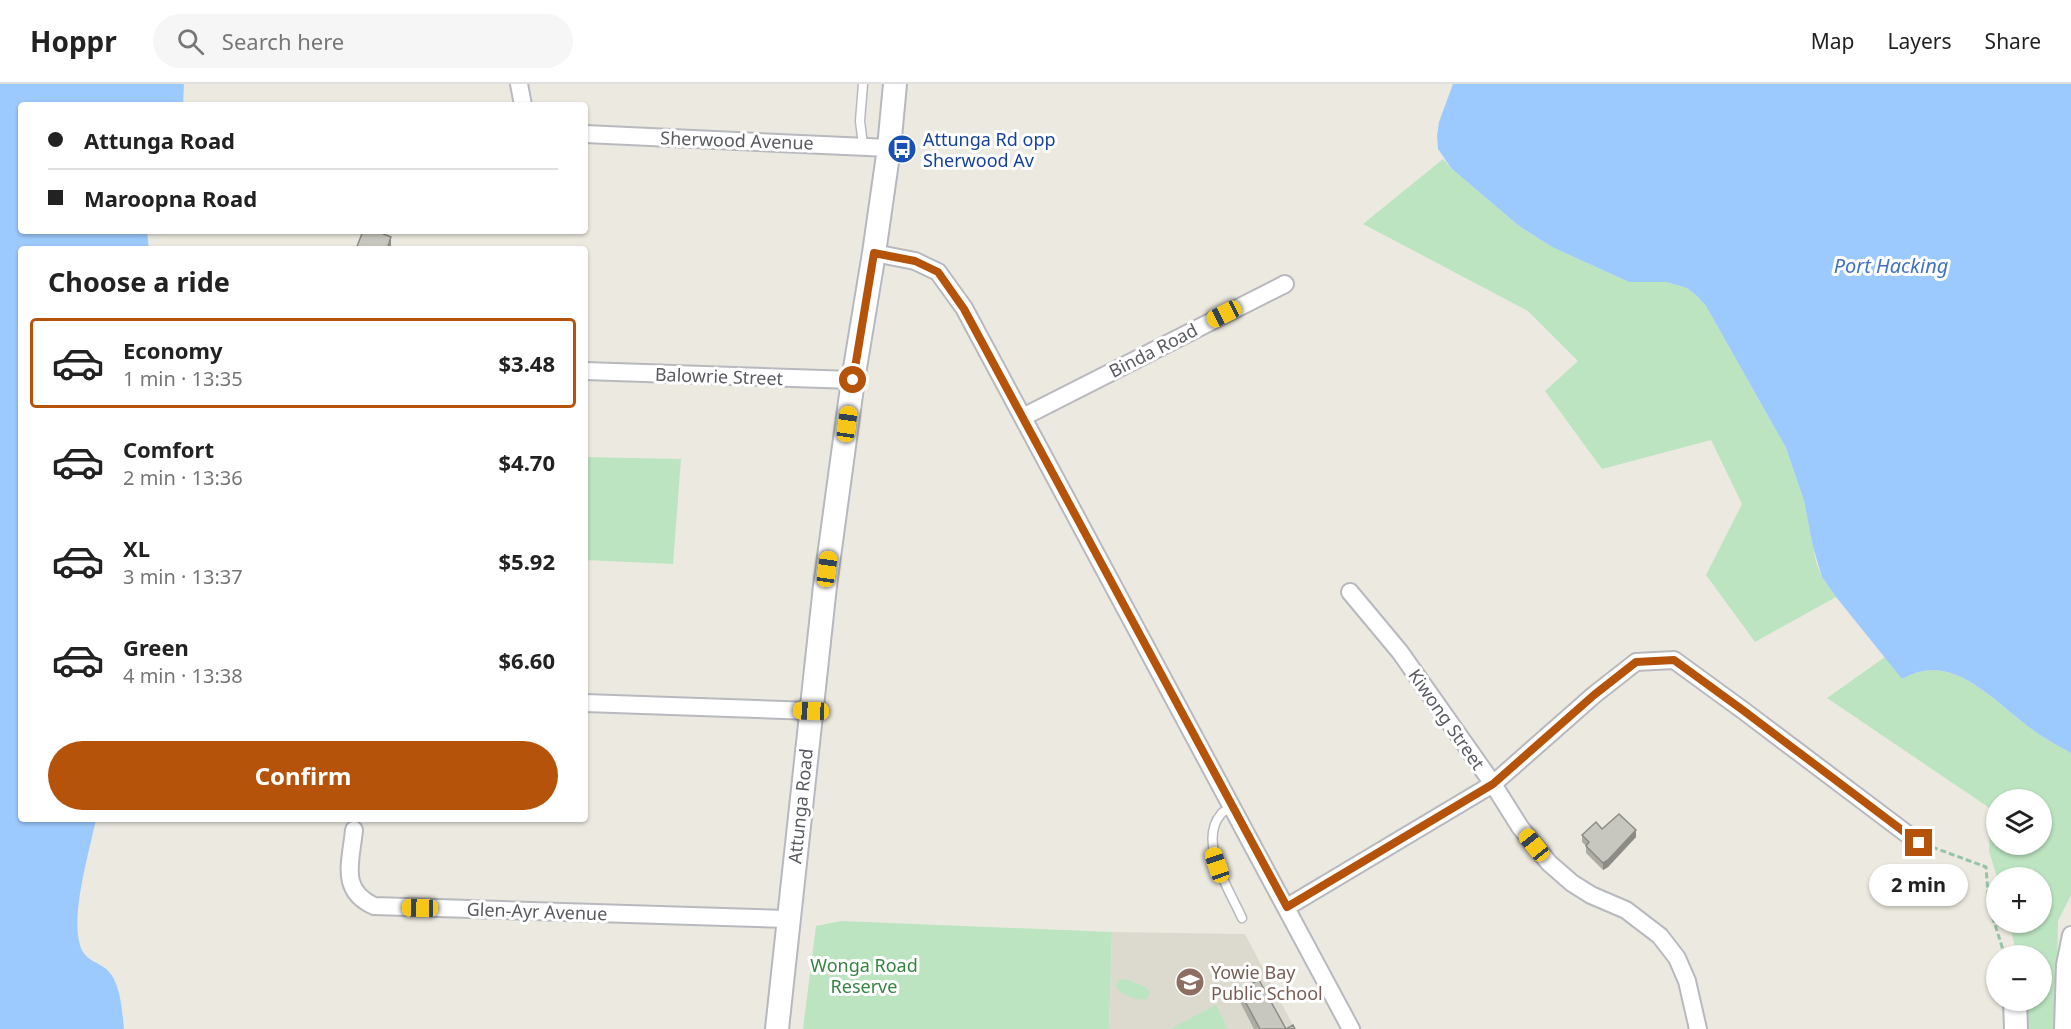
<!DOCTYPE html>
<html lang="en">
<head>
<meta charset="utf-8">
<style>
  :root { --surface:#fff; --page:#f6f6f6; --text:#222; --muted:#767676; --line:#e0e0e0; --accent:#b45309 }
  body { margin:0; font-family:"Noto Sans",sans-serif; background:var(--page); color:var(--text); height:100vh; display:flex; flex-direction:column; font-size:22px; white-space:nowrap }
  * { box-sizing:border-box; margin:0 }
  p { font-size:20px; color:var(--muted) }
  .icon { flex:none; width:33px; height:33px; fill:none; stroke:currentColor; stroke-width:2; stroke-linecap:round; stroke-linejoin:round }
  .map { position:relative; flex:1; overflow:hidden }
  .details { position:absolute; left:18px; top:162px; width:570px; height:576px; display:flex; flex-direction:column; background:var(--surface); border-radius:6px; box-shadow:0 2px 4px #0004 }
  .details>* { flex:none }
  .top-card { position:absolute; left:18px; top:18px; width:570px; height:132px; border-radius:6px; box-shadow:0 2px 4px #0004; display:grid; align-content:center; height:132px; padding:0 30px; background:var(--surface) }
  .tools { position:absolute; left:1986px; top:705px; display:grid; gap:12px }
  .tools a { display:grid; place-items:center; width:66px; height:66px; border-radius:50%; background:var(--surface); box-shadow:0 2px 4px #0004; font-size:30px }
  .end { position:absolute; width:27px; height:27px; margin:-14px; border:8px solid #b45309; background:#fff; box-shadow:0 0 0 3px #fff }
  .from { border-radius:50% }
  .bubble { position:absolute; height:42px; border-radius:21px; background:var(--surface); box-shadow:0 2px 4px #0004; font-size:20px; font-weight:700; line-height:42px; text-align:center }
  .car { position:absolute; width:18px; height:36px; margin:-18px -9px; border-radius:8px; box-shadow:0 0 4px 2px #0007; background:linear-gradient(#f5c518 24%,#345 0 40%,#f5c518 0 76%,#345 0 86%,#f5c518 0) }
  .top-card b { display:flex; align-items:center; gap:21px; height:57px; font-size:22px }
  .top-card b+b { border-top:2px solid var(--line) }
  .top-card i { width:15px; height:15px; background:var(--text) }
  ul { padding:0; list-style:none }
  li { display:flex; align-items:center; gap:18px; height:90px; margin:0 12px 9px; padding:0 18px; border:3px solid transparent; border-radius:6px }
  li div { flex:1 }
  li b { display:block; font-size:22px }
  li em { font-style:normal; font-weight:700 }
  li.on { border-color:var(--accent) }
  li>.icon { width:54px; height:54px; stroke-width:1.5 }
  h2 { padding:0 30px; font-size:27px; line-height:72px }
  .action { display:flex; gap:12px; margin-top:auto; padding:12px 30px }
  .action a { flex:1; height:69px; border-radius:36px; background:var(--accent); color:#fff; font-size:24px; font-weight:700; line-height:69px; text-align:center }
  header { display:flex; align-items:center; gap:36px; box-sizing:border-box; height:84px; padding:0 30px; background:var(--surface); border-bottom:2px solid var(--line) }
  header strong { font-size:28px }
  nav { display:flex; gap:33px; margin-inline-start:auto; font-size:21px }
  .search { width:420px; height:54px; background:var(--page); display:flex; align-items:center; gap:15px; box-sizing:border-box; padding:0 21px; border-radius:33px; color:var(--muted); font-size:22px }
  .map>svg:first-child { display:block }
  .education { fill:#dcdace }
  .green { fill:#bce4c0; fill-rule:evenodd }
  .water { fill:#9dcafe }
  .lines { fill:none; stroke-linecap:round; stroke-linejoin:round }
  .lane-casing { stroke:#b8b9bf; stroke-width:11 }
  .street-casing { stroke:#b8b9bf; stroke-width:20 }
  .secondary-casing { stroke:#b6b8bf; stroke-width:26 }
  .path { stroke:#95c4a8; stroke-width:3; stroke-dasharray:6 3; stroke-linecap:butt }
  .lane { stroke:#fff; stroke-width:8 }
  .street { stroke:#fff; stroke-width:16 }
  .secondary { stroke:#fff; stroke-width:22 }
  .wall { fill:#acaba4 }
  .shaded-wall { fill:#8c8b86 }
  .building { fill:#c8c7bf; stroke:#8c8b86; stroke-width:1.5 }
  .route { stroke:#b45309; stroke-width:8 }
  .labels { text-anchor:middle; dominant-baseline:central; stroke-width:6; stroke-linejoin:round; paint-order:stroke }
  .transit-label { font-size:18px; fill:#164399; stroke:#fff; text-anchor:start }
  .street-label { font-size:18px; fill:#595b61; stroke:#fff }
  .park-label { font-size:18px; fill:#358441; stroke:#fff }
  .education-label { font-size:18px; fill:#785e54; stroke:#fff; text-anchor:start }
  .water-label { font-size:20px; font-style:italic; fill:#4172c1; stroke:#fff }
</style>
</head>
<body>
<header>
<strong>Hoppr</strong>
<div class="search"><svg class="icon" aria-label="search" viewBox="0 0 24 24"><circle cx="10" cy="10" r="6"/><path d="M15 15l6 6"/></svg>Search here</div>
<nav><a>Map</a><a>Layers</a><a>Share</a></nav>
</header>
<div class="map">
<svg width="2071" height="945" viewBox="0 0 2071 945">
  <rect width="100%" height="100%" fill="#eceae0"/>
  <path class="education" d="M1112 848 1245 850 1295 945H1109Z"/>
  <path class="green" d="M1443 75 1451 84 1519 142 1552 163 1629 198H1666L1687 204 1697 212 1706 222 1786 364 1804 417 1816 478 1822 493 1836 513 1755 558 1706 491 1742 420 1711 356 1602 385 1545 307 1578 277 1528 227 1363 140Z
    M585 373 681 375 673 480 585 476Z
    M1885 573 1902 595C1949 568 1985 609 2020 636 2035 649 2053 659 2071 669V811L2058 837 2056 945H2026L2025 917 2042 916V872L2017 871 2009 839 2042 838V794L1997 793 1989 767 1991 725 1827 614ZM1996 716H2042V760H1996Z
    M841 837 1112 848 1109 945H803L816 842Z
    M1126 895 1146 903 1150 909 1147 915C1136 917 1123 912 1116 903L1117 897Z
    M1216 921 1228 945H1170Z"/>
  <path class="water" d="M0 0H184L183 21H21V147H147L149 165H21V735H96C90 766 67 840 83 868 88 876 98 879 105 884 121 896 122 927 124 945H0Z
    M1453 0H2071V669C2053 659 2035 649 2020 636 1986 609 1948 568 1902 595L1836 513 1822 493 1813 463 1804 417 1786 364 1706 222 1697 212 1687 204 1666 198H1629L1552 163 1519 142 1451 84 1438 65 1437 52 1439 38Z"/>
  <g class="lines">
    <g class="lane-casing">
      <path id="lane" d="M863 0 860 37 863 61
        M1232 723C1229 725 1223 727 1221 730 1197 758 1230 807 1242 834"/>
    </g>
    <g class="street-casing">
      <path id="street" d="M519 0 523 21
        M585 50 889 64
        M874 169 915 177 938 188 964 224 1351 945
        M585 287 853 296
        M1023 333 1285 200
        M1350 508 1400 568 1493 700 1520 743 1549 779 1572 799 1591 811 1626 826 1660 852 1677 874 1687 897 1698 945
        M585 619 811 627
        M354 746C351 778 339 806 374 822L788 835
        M1287 823 1493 700 1594 611 1636 578 1674 576 1744 627 1919 759
        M2063 945 2065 881 2071 851"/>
    </g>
    <g class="secondary-casing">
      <path id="secondary" d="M2015 916 2016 945
        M777 945 825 502 853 296 874 169 889 64 895 0"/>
    </g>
    <path class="path" d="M1932 763 1986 783 1989 822 2005 872"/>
    <use href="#lane" class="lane"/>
    <use href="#street" class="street"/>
    <use href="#secondary" class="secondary"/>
  </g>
  <path class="wall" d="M1602 745 1636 753 1608 783 1603 786 1586 769V762L1582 758V751Z
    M1239 906 1286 945H1254L1239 916Z"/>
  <path class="shaded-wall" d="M391 153V165H387Z
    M1636 746V753L1608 783 1603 786V779Z"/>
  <path class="building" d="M363 147H376L391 153 387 165H356Z
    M1619 730 1636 746 1608 776 1603 779 1586 762 1589 758 1582 751 1596 738 1602 745Z
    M1259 896 1286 945H1260L1239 906Z
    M1293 941 1295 945H1286Z"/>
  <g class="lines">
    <path class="route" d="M853 296 874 169 915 177 938 188 964 225 1287 823 1493 700 1594 611 1636 578 1674 576 1744 627 1919 759"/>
  </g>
  <defs>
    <g id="bus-disc" transform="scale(1.5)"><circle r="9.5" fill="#1a4fb4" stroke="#fff"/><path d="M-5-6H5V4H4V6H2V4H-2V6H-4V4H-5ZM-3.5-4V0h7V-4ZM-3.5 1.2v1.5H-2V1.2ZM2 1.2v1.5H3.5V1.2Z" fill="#fff"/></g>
    <g id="school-disc" transform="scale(1.5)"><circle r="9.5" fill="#8d6e63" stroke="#fff"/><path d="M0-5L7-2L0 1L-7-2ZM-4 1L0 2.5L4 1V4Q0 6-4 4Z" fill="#fff"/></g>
  </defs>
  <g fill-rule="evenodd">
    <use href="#bus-disc" x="902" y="65"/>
    <use href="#school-disc" x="1190" y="898"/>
  </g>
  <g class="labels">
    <g class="transit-label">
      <text x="923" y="55">Attunga Rd opp<tspan x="923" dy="21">Sherwood Av</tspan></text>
    </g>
    <g class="street-label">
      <text transform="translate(737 56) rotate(2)">Sherwood Avenue</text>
      <text transform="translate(1153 266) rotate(-27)">Binda Road</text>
      <text transform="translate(719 292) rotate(2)">Balowrie Street</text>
      <text transform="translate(1447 635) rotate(55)">Kiwong Street</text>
      <text transform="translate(800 722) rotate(-84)">Attunga Road</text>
      <text transform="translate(537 827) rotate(2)">Glen-Ayr Avenue</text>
    </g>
    <g class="park-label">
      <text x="864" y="881">Wonga Road<tspan x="864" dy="21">Reserve</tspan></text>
    </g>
    <g class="education-label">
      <text x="1211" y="888">Yowie Bay<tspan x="1211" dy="21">Public School</tspan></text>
    </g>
    <g class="water-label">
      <text x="1891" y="181">Port Hacking</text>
    </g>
  </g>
</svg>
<div class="tools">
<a><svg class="icon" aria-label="layers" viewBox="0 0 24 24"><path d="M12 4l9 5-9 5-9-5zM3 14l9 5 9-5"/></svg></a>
<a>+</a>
<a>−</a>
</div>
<i class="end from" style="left:853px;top:296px"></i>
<i class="end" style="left:1919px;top:759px"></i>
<div class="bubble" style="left:1869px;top:780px;width:99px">2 min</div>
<i class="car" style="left:1224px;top:230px;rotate:243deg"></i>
<i class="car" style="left:847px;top:340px;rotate:8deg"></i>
<i class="car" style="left:827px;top:485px;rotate:8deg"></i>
<i class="car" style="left:811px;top:627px;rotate:272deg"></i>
<i class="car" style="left:1534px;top:761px;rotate:321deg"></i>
<i class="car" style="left:1217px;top:781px;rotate:341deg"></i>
<i class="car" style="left:420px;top:824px;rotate:271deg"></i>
<div class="top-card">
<b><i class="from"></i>Attunga Road</b>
<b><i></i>Maroopna Road</b>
</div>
<section class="details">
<h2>Choose a ride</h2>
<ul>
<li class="on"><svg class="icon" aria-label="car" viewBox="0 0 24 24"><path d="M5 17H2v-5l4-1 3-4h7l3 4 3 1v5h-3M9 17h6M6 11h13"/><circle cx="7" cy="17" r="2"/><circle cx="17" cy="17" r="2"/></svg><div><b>Economy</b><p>1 min · 13:35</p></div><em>$3.48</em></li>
<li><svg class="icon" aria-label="car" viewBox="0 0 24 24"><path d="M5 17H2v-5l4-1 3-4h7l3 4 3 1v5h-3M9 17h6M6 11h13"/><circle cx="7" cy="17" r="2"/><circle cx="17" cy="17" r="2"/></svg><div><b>Comfort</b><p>2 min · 13:36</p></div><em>$4.70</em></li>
<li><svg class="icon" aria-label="car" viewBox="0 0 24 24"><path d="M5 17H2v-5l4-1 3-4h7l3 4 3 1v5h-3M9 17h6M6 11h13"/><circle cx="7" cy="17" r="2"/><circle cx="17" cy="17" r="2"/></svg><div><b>XL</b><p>3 min · 13:37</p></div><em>$5.92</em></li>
<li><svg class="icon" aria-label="car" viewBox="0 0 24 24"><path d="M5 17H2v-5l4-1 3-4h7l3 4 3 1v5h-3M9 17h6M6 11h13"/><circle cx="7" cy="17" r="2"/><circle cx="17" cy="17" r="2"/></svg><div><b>Green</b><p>4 min · 13:38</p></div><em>$6.60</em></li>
</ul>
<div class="action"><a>Confirm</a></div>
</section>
</div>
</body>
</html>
